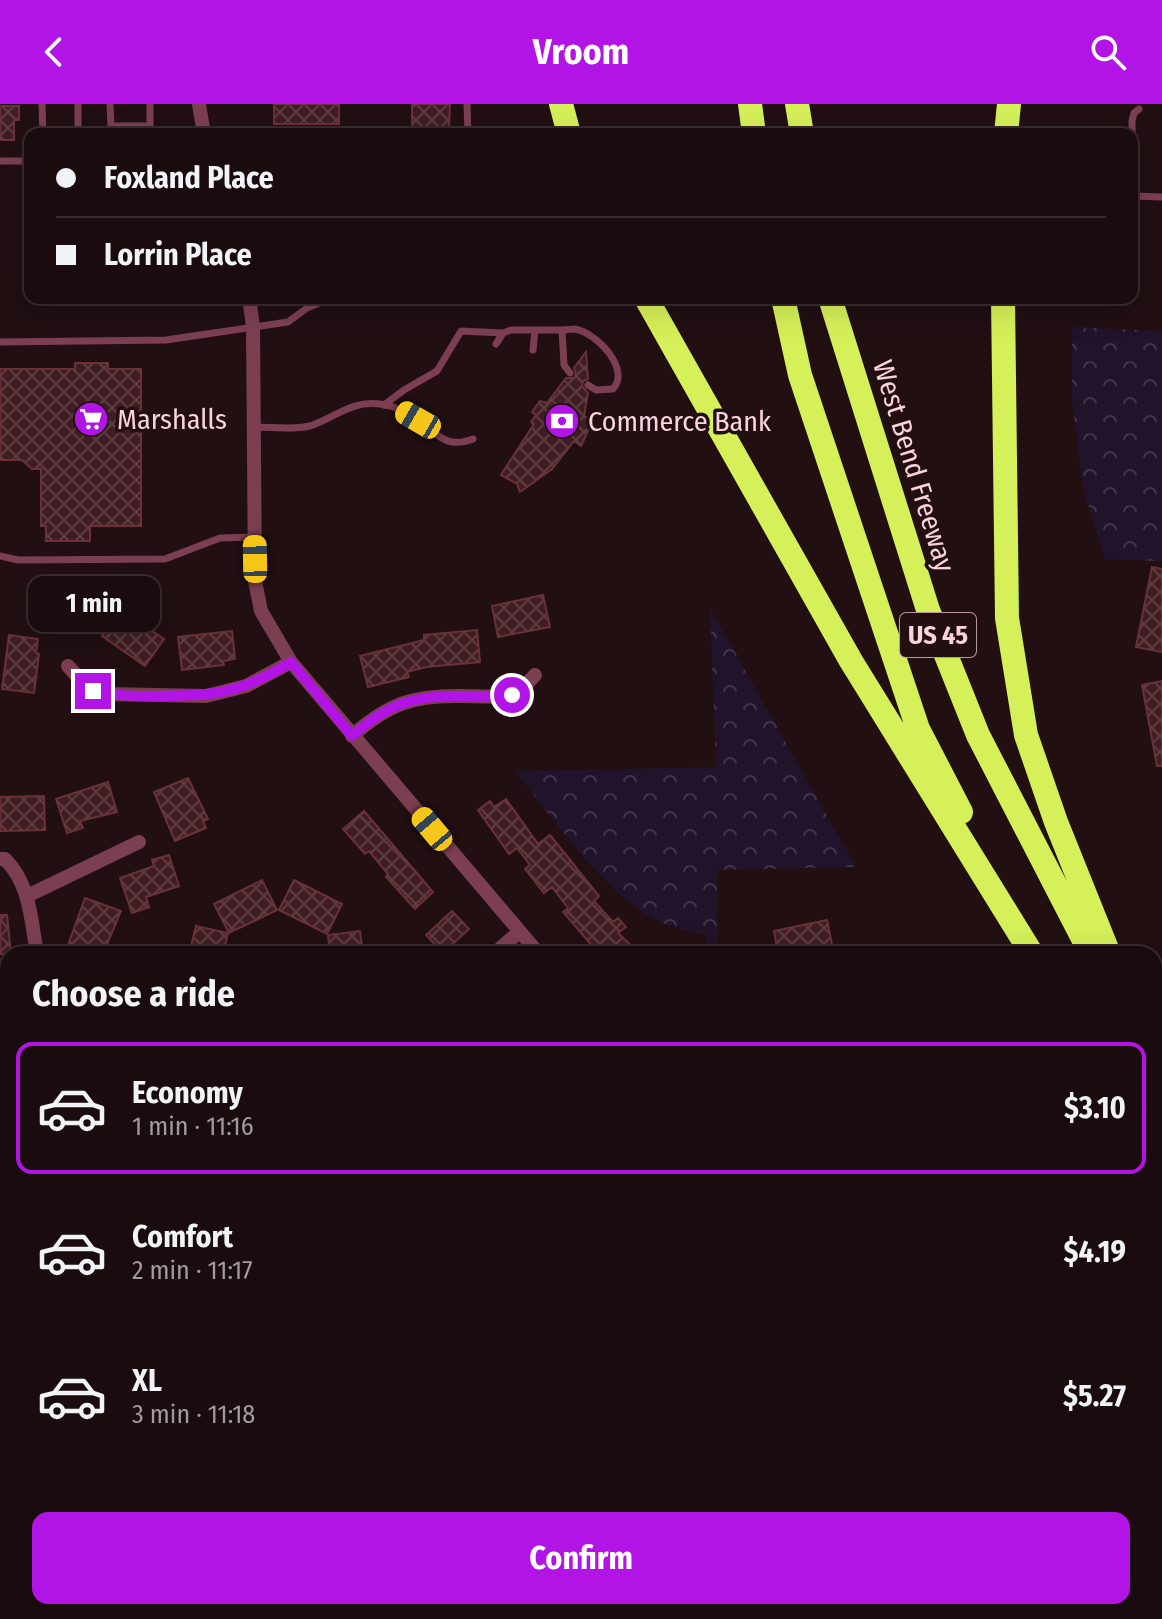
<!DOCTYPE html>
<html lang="en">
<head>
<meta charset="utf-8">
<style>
  :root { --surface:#190b0e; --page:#221417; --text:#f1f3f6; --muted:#9f9b9e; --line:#372b2e; --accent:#b314e6 }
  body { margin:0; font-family:"Fira Sans Condensed",sans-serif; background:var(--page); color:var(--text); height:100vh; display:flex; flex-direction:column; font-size:30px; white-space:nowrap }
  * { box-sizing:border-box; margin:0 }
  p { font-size:26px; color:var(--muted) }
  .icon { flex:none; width:44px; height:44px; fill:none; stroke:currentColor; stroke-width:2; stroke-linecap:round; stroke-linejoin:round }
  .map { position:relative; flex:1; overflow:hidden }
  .drawer { position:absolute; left:0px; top:842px; width:1162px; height:674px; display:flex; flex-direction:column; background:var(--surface); border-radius:24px 24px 0 0; box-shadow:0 8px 32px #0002,0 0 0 2px var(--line) }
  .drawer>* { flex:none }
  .hud { position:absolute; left:24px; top:24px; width:1114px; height:176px; border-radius:16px; box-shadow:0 8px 32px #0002,0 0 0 2px var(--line); display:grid; align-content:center; height:176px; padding:0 32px; background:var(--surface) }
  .end { position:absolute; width:36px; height:36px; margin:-18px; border:10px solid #b314e6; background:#fff; box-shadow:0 0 0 4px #fff }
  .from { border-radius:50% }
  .bubble { position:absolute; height:56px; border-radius:16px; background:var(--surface); box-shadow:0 8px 32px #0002,0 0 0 2px var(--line); font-size:26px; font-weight:700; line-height:56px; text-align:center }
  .car { position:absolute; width:24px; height:48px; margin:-24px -12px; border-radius:10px; box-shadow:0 0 6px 2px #0007; background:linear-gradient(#f5c518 24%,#345 0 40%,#f5c518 0 76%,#345 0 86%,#f5c518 0) }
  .hud b { display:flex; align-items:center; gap:28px; height:76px; font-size:30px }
  .hud b+b { border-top:2px solid var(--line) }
  .hud i { width:20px; height:20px; background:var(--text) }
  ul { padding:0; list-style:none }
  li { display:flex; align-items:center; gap:24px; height:132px; margin:0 16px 12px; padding:0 16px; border:4px solid transparent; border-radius:16px }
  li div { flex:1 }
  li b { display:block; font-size:30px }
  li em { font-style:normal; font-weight:700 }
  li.active { border-color:var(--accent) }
  li>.icon { width:72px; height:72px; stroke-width:1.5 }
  h2 { padding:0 32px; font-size:36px; line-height:96px }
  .cta { display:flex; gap:16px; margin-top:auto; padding:16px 32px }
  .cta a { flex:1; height:92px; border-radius:16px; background:var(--accent); color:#fff; font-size:32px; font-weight:700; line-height:92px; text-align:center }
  header { display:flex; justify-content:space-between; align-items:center; height:104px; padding:0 32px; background:var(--accent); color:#fff; font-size:36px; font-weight:700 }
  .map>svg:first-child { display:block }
  .park { fill:url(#park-crowns) }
  .building { fill:url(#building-cross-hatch); stroke:#6a3139; stroke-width:2 }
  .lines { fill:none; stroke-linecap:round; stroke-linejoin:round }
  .service { stroke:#7c3f51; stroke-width:7 }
  .minor { stroke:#7c3f51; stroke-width:14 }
  .motorway { stroke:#d5f059; stroke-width:24 }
  .route { stroke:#b314e6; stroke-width:10 }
  .labels { text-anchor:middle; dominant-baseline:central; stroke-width:7; stroke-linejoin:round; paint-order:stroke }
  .shield { fill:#210f12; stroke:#ba989f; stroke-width:2 }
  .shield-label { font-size:26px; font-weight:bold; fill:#fbd3dc }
  .poi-label { font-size:28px; fill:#fbd3dc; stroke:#210f12; text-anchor:start }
  .street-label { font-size:28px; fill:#fbd3dc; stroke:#210f12 }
</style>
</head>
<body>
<header><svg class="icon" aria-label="back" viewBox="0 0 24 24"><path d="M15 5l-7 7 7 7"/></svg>Vroom<svg class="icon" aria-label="search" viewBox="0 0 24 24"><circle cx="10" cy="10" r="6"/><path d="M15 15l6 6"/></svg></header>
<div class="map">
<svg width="1162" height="1515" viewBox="0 0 1162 1515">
  <defs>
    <pattern id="park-crowns" width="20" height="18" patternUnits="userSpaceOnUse" patternTransform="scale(2)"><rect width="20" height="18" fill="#21132a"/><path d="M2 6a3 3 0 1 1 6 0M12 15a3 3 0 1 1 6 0" fill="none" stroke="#423448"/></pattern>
    <pattern id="building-cross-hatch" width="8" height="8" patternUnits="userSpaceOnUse" patternTransform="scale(2)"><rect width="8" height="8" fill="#401d22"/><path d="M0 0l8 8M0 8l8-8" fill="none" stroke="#5c3d42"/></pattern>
  </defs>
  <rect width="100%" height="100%" fill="#210f12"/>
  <path class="park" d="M1072 223 1162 227V457L1105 455 1083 384 1072 295Z
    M710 504 856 763 717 766 718 850H707L706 831C694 828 681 826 670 822 611 801 554 715 515 667L716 663Z
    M243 1508H439L443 1515H243Z"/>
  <path class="building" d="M274 0H339V20H274Z
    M412 0H450L449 26H442V30H424V26H412Z
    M0 2H19V16H14V36H0Z
    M586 248 588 275 583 277 582 282 588 289 584 312 592 316 587 329 581 342 574 337 552 365 520 388 517 380 501 371 534 320 531 318 536 311 532 308 540 297 547 299 566 274H574L576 269 574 264Z
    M75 259H108V265H141V422H90V437H46V422H41V365H32L22 356H0V265H75Z
    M1152 463 1162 465V548L1136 543Z
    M91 489 96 522 57 529 56 526 43 528 40 512 47 511 45 497Z
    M543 491 550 523 498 533 492 502Z
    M120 505 164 535 145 562 102 532Z
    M477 526 480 558 426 563 407 568 409 573 368 583 360 552 424 536V531Z
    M232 527 235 555 223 557 224 561 182 566 178 533Z
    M9 531 38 535 36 549 39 550 34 589 2 585Z
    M1162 577V662H1157L1142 581Z
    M188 674 208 715 203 717 206 724 175 737 154 688Z
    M108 678 117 708 80 717 83 724 67 729 56 695Z
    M44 692 45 726 0 727V693Z
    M506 695 538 740 550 731 599 792 594 797 613 818 618 814 626 823 618 829 640 850H599L563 808 568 804 552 783 544 789 525 765 530 761 517 744 509 750 478 706 490 697 494 703Z
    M364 707 433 788 415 805 386 773 388 770 369 747 365 750 343 725Z
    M169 751 179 782 146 793 149 803 132 809 120 774 154 762 152 756Z
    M262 776 277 806 229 829 214 800Z
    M294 776 342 800 327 830 279 806Z
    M85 794 121 807 103 850H84L67 844Z
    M452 807 469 825 443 849 426 831Z
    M0 811H7L11 850H0Z
    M827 816 834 850H778L774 827Z
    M196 822 228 829 223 850H189Z
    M360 827 363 850H330L328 831Z"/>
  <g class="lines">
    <path class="service" d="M42 0 43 30
      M78 0V30
      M110 0 111 22
      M467 0 468 30
      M1139 5 1134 9 1132 17 1133 92 1162 93
      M111 30V22H150V0
      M0 57H30
      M0 238 166 236 288 218 307 204 331 194
      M496 240 503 229 511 226H562
      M533 246 535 226
      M570 269 564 261 562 226C566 226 571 225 575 225 597 229 631 265 613 285L596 286 588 281
      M384 301 404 286 437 267 461 227 503 229
      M425 322 435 315
      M254 323C272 323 293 326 310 322 335 314 351 296 380 300 394 302 408 308 419 317 438 331 447 345 473 335
      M0 452 18 456 165 455 220 434 255 433"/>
    <path class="minor" d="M199 0 204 30
      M249 194 253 222 255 477 261 507 291 558 539 850
      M68 562 87 583 105 590 206 592 246 582 291 558
      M352 632C388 600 413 591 461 592 478 592 495 594 512 591L521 586 535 571
      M0 755H5C30 780 31 815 37 850
      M27 792 139 738
      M494 850 519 828
      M0 1047H8
      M1154 1329 1162 1341
      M1154 1441 1162 1430
      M0 1466H8
      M1159 1489 1162 1472
      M830 1508V1515
      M1050 1515V1508"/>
    <path class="motorway" d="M561 0 569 30
      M750 0 754 30
      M797 0 802 30
      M1006 30 1009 0
      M646 194 851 557 1032 850
      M783 194 800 271 918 625 961 708
      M830 194 928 506 978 631 1091 850
      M1003 194 1007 514 1026 631 1056 718 1109 850
      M1154 942 1162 954
      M1154 1027 1162 1038"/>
  </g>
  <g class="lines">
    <path class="route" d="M93 587C114 592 134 592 155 592 213 592 240 590 291 558L352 632C388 600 413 591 461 592 478 592 495 594 512 591"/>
  </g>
  <defs>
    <g id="supermarket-disc" transform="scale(1.8)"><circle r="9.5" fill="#b314e6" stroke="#210f12"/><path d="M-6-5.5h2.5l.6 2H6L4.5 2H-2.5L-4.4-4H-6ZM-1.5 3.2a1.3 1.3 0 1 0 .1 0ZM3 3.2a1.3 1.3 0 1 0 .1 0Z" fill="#fff"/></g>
    <g id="bank-disc" transform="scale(1.8)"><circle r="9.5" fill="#b314e6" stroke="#210f12"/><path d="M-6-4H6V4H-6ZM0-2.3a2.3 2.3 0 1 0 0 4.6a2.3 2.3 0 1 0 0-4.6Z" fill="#fff"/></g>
  </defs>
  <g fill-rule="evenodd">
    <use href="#supermarket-disc" x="91" y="315"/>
    <use href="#bank-disc" x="562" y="317"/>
  </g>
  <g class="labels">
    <rect class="shield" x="900" y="509" width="76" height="44" rx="6"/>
    <g class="shield-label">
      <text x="938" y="531">US 45</text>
    </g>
    <g class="poi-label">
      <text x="117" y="315">Marshalls</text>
      <text x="588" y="317">Commerce Bank</text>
    </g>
    <g class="street-label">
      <text transform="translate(914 362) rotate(73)">West Bend Freeway</text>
    </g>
  </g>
</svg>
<i class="end from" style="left:512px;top:591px"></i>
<i class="end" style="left:93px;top:587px"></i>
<div class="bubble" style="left:28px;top:472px;width:132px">1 min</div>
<i class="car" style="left:418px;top:316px;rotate:300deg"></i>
<i class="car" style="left:255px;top:455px;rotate:359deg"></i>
<i class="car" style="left:432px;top:725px;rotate:320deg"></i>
<div class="hud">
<b><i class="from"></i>Foxland Place</b>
<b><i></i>Lorrin Place</b>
</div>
<section class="drawer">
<h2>Choose a ride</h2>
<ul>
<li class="active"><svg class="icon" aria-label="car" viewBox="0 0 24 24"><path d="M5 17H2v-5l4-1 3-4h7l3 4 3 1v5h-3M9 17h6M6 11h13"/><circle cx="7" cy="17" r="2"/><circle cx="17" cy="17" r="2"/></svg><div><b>Economy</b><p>1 min · 11:16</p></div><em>$3.10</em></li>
<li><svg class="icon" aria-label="car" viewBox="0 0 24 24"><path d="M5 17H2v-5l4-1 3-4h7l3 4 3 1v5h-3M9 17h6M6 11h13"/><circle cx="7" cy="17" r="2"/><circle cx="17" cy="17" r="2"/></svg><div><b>Comfort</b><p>2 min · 11:17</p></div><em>$4.19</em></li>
<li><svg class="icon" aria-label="car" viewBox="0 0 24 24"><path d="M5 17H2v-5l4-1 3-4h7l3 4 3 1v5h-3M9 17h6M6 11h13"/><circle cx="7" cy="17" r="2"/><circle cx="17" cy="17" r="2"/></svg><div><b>XL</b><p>3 min · 11:18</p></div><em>$5.27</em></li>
</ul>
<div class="cta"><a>Confirm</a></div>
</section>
</div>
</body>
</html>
